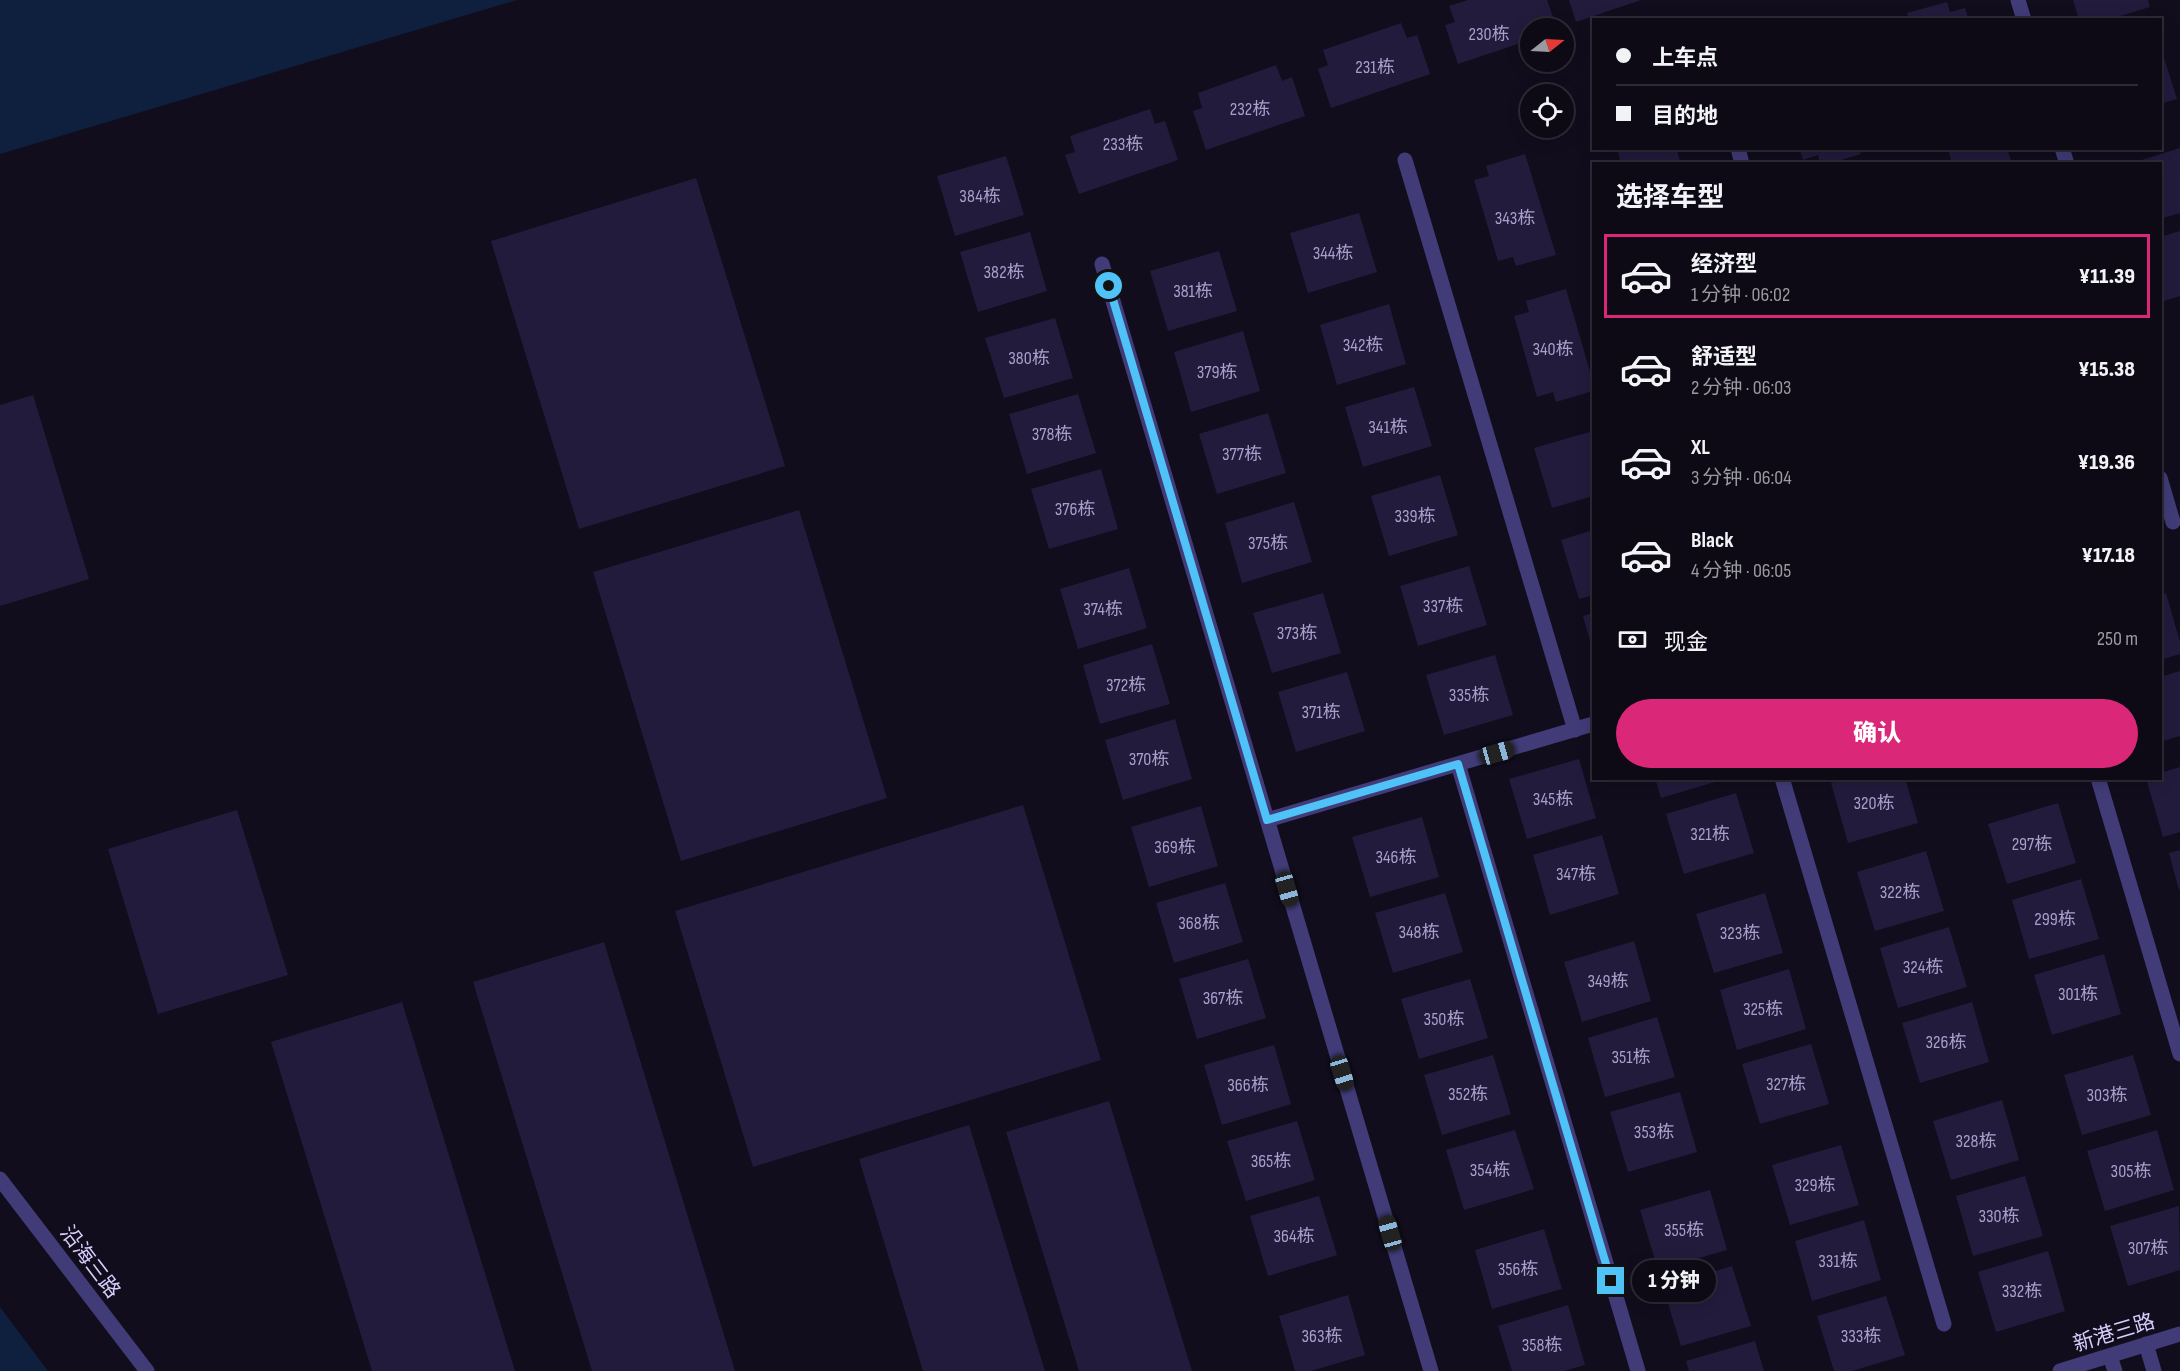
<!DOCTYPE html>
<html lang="zh">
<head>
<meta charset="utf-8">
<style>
  :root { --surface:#0d0a16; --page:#16131f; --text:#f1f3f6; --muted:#9a9aa1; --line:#2d2b35; --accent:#db2777 }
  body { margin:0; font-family:"Sofia Sans Condensed","Noto Sans SC",sans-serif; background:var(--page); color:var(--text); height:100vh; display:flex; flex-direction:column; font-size:22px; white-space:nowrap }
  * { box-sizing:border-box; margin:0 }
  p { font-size:20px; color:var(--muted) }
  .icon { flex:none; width:33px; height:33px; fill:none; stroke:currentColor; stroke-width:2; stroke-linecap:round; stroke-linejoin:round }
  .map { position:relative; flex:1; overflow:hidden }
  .side { position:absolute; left:1592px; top:162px; width:570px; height:618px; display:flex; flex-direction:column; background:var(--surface); border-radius:0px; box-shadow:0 3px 15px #0003,0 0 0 2px var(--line) }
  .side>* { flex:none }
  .banner { position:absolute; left:1592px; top:18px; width:570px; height:132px; border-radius:0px; box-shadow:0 3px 15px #0003,0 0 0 2px var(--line); display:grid; align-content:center; height:132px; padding:0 24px; background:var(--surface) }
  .needle { width:39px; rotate:72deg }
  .tools { position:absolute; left:1520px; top:18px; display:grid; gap:12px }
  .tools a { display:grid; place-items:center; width:54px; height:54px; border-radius:50%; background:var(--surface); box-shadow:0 3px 15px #0003,0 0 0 2px var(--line); font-size:30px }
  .end { position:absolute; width:27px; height:27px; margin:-14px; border:8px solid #4fc3f7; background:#111; box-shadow:0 0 0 3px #111 }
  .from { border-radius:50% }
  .bubble { position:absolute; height:42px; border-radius:21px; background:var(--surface); box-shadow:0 3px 15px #0003,0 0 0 2px var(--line); font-size:20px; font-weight:800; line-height:42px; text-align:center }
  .car { position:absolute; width:18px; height:36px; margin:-18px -9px; border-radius:8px; box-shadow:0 0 4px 2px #0007; background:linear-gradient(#222 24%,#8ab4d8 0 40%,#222 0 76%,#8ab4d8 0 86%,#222 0) }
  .banner b { display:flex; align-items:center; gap:21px; height:57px; font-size:22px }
  .banner b+b { border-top:2px solid var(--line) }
  .banner i { width:15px; height:15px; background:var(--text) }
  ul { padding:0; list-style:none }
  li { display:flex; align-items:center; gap:18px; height:84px; margin:0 12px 9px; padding:0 12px; border:3px solid transparent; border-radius:0px }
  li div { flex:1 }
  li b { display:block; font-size:22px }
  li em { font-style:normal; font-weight:800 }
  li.selected { border-color:var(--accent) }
  li>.icon { width:54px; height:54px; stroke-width:1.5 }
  h2 { padding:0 24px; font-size:27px; line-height:72px }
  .pay { display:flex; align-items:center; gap:15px; height:66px; padding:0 24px; font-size:22px }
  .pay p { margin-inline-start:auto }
  .button { display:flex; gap:12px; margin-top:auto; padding:12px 24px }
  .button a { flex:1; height:69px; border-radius:36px; background:var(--accent); color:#fff; font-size:24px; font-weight:800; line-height:69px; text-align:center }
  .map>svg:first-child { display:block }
  .water { fill:#0f203f }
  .building { fill:#231b3c }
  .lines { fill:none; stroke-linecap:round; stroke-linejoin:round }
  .minor { stroke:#413c78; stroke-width:15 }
  .route { stroke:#4fc3f7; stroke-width:8 }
  .labels { text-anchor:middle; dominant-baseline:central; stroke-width:4.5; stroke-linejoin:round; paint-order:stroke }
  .number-label { font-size:18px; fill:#a8a0cb }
  .street-label { font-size:21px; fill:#d5cdfb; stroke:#110d1d }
</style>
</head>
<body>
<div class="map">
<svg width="2180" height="1371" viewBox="0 0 2180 1371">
  <rect width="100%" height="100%" fill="#110d1d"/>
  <path class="water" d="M0 0H517L0 154Z
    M0 1307 48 1371H0Z"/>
  <path class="building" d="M1468 0H1547L1557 28H1530V40L1458 64 1445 25 1455 22 1449 6Z
    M1569 0H1641L1576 22Z
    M2073 0H2148L2150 7 2107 20H2079Z
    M1947 2 1950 12 1965 8 1969 20H1909L1907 13Z
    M1401 23 1407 38 1417 35 1430 74 1331 108 1318 69 1328 65 1323 50Z
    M2160 45 2177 99 2160 104Z
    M1276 65 1282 81 1292 77 1305 116 1206 150 1193 111 1202 108 1198 93Z
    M1150 109 1155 124 1165 121 1178 160 1079 194 1065 155 1075 152 1070 136Z
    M1617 148H1676L1681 164H1621Z
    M1799 148H1859L1861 154 1828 164H1820L1818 155 1803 160Z
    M1948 148H2007L2012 164H1952Z
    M2180 148V213L2160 219V164L2132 163Z
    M1525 154 1556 255 1516 266 1513 257 1498 261 1474 180 1489 176 1486 166Z
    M1006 156 1024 215 955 236 937 176Z
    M696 178 785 466 579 529 491 241Z
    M1359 213 1377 272 1308 293 1290 233Z
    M2180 231V296L2161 302 2160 237Z
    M1030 232 1047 291 978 312 960 252Z
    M1219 251 1237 311 1168 331 1150 271Z
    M1566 289 1593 382V391L1556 402 1553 392 1537 397 1514 316 1529 312 1526 301Z
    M1389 304 1406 364 1337 385 1320 325Z
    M1055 318 1073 378 1004 398 985 338Z
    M1243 331 1260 391 1191 412 1174 352Z
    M1414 387 1432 446 1363 467 1345 407Z
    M1078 394 1096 453 1027 474 1009 414Z
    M33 395 89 579 0 606V405Z
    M1268 413 1286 473 1217 494 1199 434Z
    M1593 431V496L1552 508 1534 448Z
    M1101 469 1118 529 1049 549 1031 489Z
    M1440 475 1458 535 1389 556 1371 496Z
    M1294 502 1312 562 1242 583 1225 523Z
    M799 510 887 798 681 861 593 572Z
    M1593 530V595L1579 599 1561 540Z
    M1469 566 1487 625 1418 646 1400 586Z
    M1129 568 1147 628 1078 649 1060 589Z
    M1323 593 1341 653 1272 673 1253 613Z
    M2166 593 2180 642V654L2160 660V595Z
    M1593 613V648H1592L1583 616Z
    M1152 644 1170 704 1100 724 1083 665Z
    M1495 655 1513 715 1444 735 1426 675Z
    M2180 671V736L2160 742V677Z
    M1347 672 1365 731 1296 752 1278 692Z
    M1175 719 1192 779 1123 800 1105 740Z
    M1579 759 1596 818 1527 839 1509 779Z
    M2180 767V832L2163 837 2146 778H2160V773Z
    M1655 778H1725V779L1661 798Z
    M1848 778H1905L1918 823 1848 843 1831 783Z
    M1736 793 1754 853 1684 874 1666 814Z
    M2058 803 2076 863 2007 884 1988 824Z
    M1023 805 1101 1060 753 1167 675 911Z
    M1201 806 1218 866 1149 887 1131 827Z
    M237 810 288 975 158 1014 108 849Z
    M1422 817 1439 877 1370 897 1352 837Z
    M1602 835 1619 894 1550 915 1533 855Z
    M2180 850V890H2179L2169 853Z
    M1926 851 1944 911 1875 931 1857 872Z
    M2081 879 2099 939 2029 959 2012 900Z
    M1225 883 1243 942 1174 963 1156 903Z
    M1445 893 1463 952 1393 973 1375 913Z
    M1765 893 1783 953 1714 973 1696 914Z
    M1949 927 1967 987 1898 1008 1880 948Z
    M1634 941 1651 1001 1582 1022 1564 962Z
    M604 942 735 1371H592L473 982Z
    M2104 954 2121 1014 2052 1035 2034 975Z
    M1248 959 1266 1018 1197 1039 1179 979Z
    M1789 969 1806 1029 1737 1050 1720 990Z
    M1470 979 1488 1038 1419 1059 1401 999Z
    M402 1002 515 1371H372L271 1042Z
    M1972 1002 1989 1062 1920 1083 1902 1023Z
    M1657 1017 1675 1077 1605 1097 1588 1038Z
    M1811 1044 1829 1104 1760 1124 1742 1064Z
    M1274 1045 1291 1104 1222 1125 1204 1065Z
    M1493 1055 1511 1114 1442 1135 1424 1075Z
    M2133 1055 2151 1115 2082 1135 2064 1075Z
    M1680 1092 1697 1152 1628 1172 1610 1112Z
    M2002 1100 2019 1160 1951 1180 1933 1121Z
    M1109 1101 1192 1371H1079L1006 1132Z
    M1297 1121 1315 1180 1246 1201 1227 1141Z
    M969 1125 1045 1371H923L859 1159Z
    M1515 1130 1534 1189 1464 1210 1446 1150Z
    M2157 1130 2174 1190 2105 1211 2087 1151Z
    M1841 1145 1859 1205 1790 1225 1772 1165Z
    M2025 1176 2043 1236 1973 1256 1956 1196Z
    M1710 1190 1727 1250 1658 1270 1640 1210Z
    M1319 1196 1337 1255 1268 1276 1250 1216Z
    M2179 1206 2180 1270 2128 1286 2110 1226Z
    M1864 1220 1881 1280 1812 1301 1795 1241Z
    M1544 1229 1562 1289 1492 1309 1475 1250Z
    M2048 1251 2065 1311 1996 1332 1978 1272Z
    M1732 1266 1751 1326 1681 1346 1663 1287Z
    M1348 1295 1365 1355 1311 1371H1295L1279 1316Z
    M1886 1296 1905 1355 1852 1371H1834L1817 1316Z
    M1568 1305 1585 1365 1564 1371H1512L1498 1326Z
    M1755 1341 1764 1371H1689L1686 1361Z"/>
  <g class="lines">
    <path class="minor" d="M2018 0 2024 20
      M1738 148 1742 164
      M2062 148 2067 164
      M1405 160 1575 730
      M1102 264 1431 1371
      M2160 478 2173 522
      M1458 764 1638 1371
      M1782 778 1944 1324
      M2098 778 2180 1054
      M1267 820 1593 724
      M0 1179 147 1371
      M2146 1344 2154 1371
      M2110 1356 2115 1371
      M2060 1371 2180 1334"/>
  </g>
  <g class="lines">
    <path class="route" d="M1109 286 1267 820 1458 764 1611 1281"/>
  </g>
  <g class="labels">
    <g class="number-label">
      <text x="1489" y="34">230栋</text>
      <text x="1375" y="67">231栋</text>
      <text x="1250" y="109">232栋</text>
      <text x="1123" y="144">233栋</text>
      <text x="980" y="196">384栋</text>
      <text x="1515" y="218">343栋</text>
      <text x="1333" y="253">344栋</text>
      <text x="1004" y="272">382栋</text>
      <text x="1193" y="291">381栋</text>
      <text x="1363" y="345">342栋</text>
      <text x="1553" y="349">340栋</text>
      <text x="1029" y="358">380栋</text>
      <text x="1217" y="372">379栋</text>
      <text x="1388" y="427">341栋</text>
      <text x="1052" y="434">378栋</text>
      <text x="1242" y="454">377栋</text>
      <text x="1075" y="509">376栋</text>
      <text x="1415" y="516">339栋</text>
      <text x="1268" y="543">375栋</text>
      <text x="1443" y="606">337栋</text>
      <text x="1103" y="609">374栋</text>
      <text x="1297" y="633">373栋</text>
      <text x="1126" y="685">372栋</text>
      <text x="1469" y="695">335栋</text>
      <text x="1321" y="712">371栋</text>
      <text x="1149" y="759">370栋</text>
      <text x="1553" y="799">345栋</text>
      <text x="1874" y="803">320栋</text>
      <text x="1710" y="834">321栋</text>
      <text x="2032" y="844">297栋</text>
      <text x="1175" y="847">369栋</text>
      <text x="1396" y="857">346栋</text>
      <text x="1576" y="874">347栋</text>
      <text x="1900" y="892">322栋</text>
      <text x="2055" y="919">299栋</text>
      <text x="1199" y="923">368栋</text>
      <text x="1419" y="932">348栋</text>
      <text x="1740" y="933">323栋</text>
      <text x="1923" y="967">324栋</text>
      <text x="1608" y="981">349栋</text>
      <text x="2078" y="994">301栋</text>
      <text x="1223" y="998">367栋</text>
      <text x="1763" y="1009">325栋</text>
      <text x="1444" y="1019">350栋</text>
      <text x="1946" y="1042">326栋</text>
      <text x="1631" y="1057">351栋</text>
      <text x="1786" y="1084">327栋</text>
      <text x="1248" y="1085">366栋</text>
      <text x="1468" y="1094">352栋</text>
      <text x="2107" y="1095">303栋</text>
      <text x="1654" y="1132">353栋</text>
      <text x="1976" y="1141">328栋</text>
      <text x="1271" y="1161">365栋</text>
      <text x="1490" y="1170">354栋</text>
      <text x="2131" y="1171">305栋</text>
      <text x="1815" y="1185">329栋</text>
      <text x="1999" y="1216">330栋</text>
      <text x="1684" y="1230">355栋</text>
      <text x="1294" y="1236">364栋</text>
      <text x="2148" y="1248">307栋</text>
      <text x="1838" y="1261">331栋</text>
      <text x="1518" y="1269">356栋</text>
      <text x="2022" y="1291">332栋</text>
      <text x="1322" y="1336">363栋</text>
      <text x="1861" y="1336">333栋</text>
      <text x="1542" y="1345">358栋</text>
    </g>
    <g class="street-label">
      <text transform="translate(90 1262) rotate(53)">沿海三路</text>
      <text transform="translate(2114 1333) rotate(-17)">新港三路</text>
    </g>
  </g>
</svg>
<div class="tools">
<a><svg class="needle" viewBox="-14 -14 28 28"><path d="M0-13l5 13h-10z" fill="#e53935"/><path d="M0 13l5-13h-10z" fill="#9a9aa1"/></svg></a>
<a><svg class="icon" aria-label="locate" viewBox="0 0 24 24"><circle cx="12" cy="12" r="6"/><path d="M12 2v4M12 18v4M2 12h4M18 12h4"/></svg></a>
</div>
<i class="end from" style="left:1109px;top:286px"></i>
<i class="end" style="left:1611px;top:1281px"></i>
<div class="bubble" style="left:1632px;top:1260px;width:84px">1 分钟</div>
<i class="car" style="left:1497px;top:753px;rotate:74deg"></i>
<i class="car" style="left:1287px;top:889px;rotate:164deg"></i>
<i class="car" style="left:1342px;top:1073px;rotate:163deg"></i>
<i class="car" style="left:1390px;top:1233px;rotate:344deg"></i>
<div class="banner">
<b><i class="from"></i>上车点</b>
<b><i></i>目的地</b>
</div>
<section class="side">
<h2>选择车型</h2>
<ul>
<li class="selected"><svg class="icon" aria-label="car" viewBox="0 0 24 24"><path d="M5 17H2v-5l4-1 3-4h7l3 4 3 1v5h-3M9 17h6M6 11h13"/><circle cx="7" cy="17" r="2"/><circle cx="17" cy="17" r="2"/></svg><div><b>经济型</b><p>1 分钟 · 06:02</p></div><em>¥11.39</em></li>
<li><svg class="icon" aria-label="car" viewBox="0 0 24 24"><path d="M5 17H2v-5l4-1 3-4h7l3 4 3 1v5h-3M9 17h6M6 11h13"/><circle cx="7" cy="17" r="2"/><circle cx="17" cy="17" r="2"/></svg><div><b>舒适型</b><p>2 分钟 · 06:03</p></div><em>¥15.38</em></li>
<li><svg class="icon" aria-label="car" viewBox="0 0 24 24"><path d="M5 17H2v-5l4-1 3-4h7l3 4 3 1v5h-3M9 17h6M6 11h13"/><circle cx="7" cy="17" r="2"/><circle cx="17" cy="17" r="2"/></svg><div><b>XL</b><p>3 分钟 · 06:04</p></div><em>¥19.36</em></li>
<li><svg class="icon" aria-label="car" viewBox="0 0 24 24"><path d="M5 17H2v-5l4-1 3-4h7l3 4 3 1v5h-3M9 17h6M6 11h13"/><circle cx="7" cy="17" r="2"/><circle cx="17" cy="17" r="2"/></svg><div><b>Black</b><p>4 分钟 · 06:05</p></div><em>¥17.18</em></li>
</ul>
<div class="pay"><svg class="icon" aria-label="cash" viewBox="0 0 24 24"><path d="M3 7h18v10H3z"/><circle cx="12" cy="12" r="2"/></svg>现金<p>250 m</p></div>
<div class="button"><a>确认</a></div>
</section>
</div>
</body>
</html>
